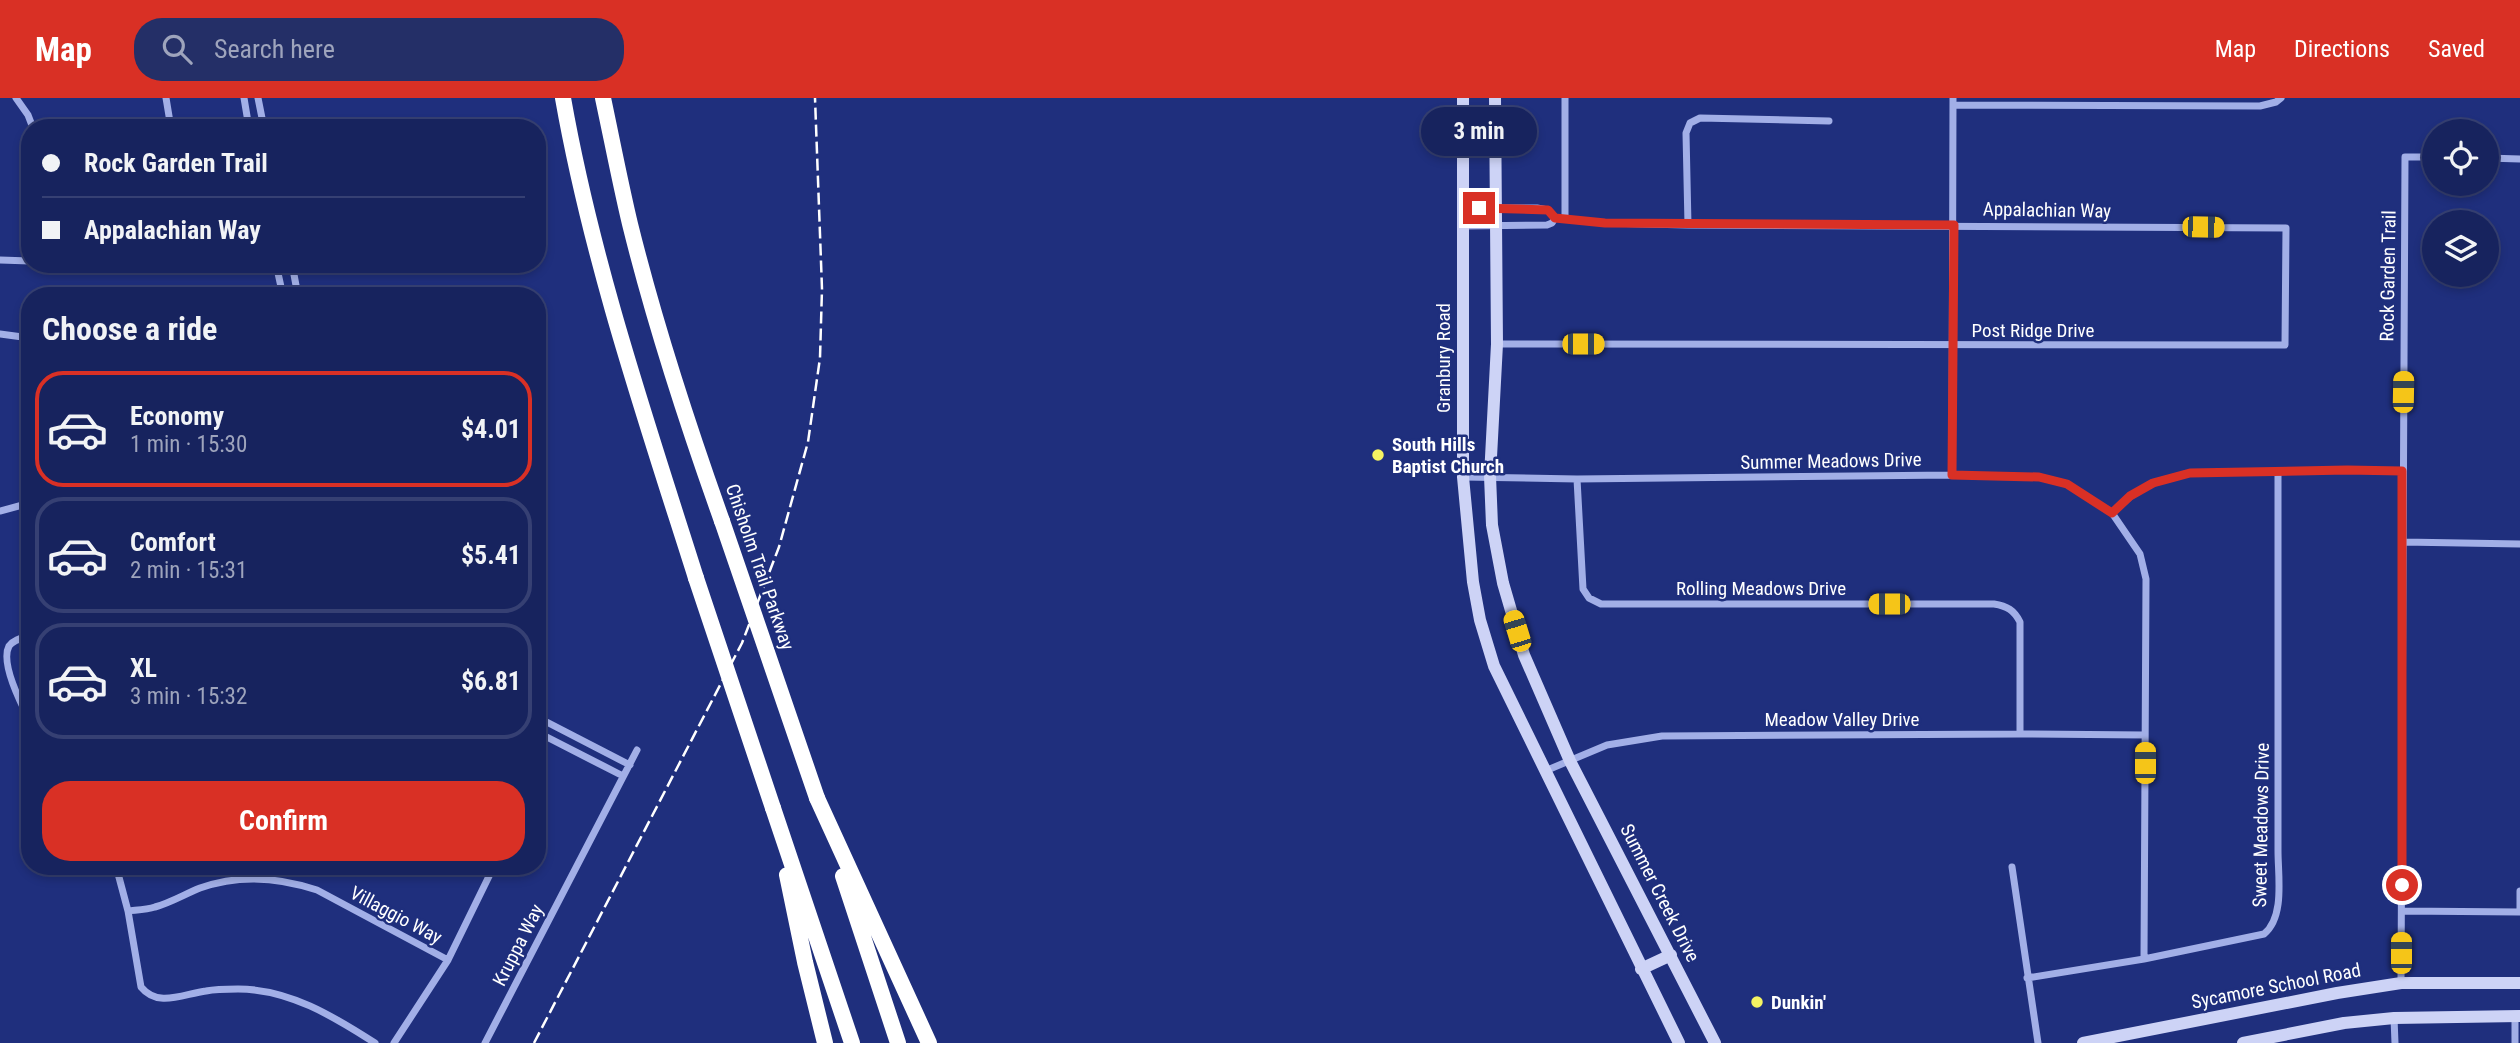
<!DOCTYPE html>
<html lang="en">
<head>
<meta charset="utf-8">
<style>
  :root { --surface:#17235e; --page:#242f67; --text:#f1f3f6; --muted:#9ea4bc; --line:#364073; --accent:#d93025 }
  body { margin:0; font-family:"Roboto Condensed",sans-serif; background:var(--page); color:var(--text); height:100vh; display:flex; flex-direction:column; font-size:26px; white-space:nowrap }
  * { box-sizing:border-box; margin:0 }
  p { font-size:23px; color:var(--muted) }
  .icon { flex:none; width:38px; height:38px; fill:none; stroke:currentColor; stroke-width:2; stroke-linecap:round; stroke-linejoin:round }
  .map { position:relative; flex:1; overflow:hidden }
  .details { position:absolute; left:21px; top:189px; width:525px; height:588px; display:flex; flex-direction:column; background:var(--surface); border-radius:28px; box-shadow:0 4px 10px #0003,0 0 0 2px var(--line) }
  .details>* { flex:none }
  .top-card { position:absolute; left:21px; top:21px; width:525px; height:154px; border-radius:28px; box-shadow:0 4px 10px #0003,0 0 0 2px var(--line); display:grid; align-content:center; height:154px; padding:0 21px; background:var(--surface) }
  .controls { position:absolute; left:2422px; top:21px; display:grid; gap:14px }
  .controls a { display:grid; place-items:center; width:77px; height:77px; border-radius:50%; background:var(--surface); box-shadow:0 4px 10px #0003,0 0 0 2px var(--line); font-size:35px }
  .end { position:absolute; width:32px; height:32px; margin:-16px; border:9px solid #d93025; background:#fff; box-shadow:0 0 0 4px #fff }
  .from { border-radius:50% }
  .bubble { position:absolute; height:49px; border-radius:24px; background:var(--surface); box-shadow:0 4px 10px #0003,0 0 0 2px var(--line); font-size:23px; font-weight:700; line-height:49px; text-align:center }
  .car { position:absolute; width:21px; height:42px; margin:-21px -10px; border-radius:9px; box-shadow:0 0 5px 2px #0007; background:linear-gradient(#f5c518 24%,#345 0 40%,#f5c518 0 76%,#345 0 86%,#f5c518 0) }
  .top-card b { display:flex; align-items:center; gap:24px; height:66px; font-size:26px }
  .top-card b+b { border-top:2px solid var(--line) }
  .top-card i { width:18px; height:18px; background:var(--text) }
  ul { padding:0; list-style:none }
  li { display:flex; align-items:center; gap:21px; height:116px; margin:0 14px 10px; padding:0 7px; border:4px solid var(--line); border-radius:28px }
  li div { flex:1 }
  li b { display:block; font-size:26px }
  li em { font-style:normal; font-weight:700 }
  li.on { border-color:var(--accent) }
  li>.icon { width:63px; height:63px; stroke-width:1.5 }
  h2 { padding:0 21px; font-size:32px; line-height:84px }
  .action { display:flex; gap:14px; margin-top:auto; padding:14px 21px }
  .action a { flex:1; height:80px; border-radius:28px; background:var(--accent); color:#fff; font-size:28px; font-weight:700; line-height:80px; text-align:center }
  header { display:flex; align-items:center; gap:42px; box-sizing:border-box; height:98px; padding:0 35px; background:var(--accent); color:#fff }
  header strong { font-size:33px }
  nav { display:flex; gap:38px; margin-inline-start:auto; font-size:24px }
  .search { width:490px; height:63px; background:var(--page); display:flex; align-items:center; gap:18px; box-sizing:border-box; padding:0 24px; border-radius:28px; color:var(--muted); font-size:26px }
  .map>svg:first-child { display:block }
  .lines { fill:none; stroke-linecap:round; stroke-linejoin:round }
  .minor { stroke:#a2afe7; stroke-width:7 }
  .secondary { stroke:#cdd3f6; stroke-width:12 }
  .motorway { stroke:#fff; stroke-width:16 }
  .rail { stroke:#fff; stroke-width:2.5; stroke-dasharray:12 5; stroke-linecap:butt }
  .motorway-bridge { stroke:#fff; stroke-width:16 }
  .route { stroke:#d93025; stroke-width:9 }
  .poi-dot { fill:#f5f362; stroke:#1f2f7d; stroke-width:2.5 }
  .labels { text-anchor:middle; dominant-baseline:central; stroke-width:5; stroke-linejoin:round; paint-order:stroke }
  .street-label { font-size:19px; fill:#fff; stroke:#1f2f7d }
  .poi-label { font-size:19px; font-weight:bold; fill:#fff; stroke:#1f2f7d; text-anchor:start }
</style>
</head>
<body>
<header>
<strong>Map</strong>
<div class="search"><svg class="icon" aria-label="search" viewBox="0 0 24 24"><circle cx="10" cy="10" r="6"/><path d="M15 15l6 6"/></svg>Search here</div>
<nav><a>Map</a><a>Directions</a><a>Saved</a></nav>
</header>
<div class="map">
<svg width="2520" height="945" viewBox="0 0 2520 945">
  <rect width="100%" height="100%" fill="#1f2f7d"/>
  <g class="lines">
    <path class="minor" d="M16 0 28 17 33 30
      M166 0 171 30
      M244 0 249 30
      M258 0 264 30
      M1953 7 2260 8 2276 4 2281 0
      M2487 60 2520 61
      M1462 110H1537L1548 112 1555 120
      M1565 120V0
      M1688 127 1686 35 1690 25 1700 20 1829 23
      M1462 128 1547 127 1552 125 1555 120 1605 125 1688 127 2286 130 2285 247 1497 246
      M0 162 30 163
      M94 166 233 173 266 166
      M276 166 283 198
      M292 166 298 198
      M0 236 30 240
      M1952 377 1953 0
      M1463 379 1577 381 1952 377 2039 379 2067 386 2112 415 2140 456 2146 481 2144 861
      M1577 381 1583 491 1589 500 1601 506H1994C2007 508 2014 512 2020 524V636
      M0 413 30 405
      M2112 415 2131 398 2153 385 2190 375 2347 372 2402 373
      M2403 444 2520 446
      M30 538C23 540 14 541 9 548 0 565 21 606 30 623
      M537 619 630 667
      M537 634 623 678
      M1545 673 1607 647 1662 638 2020 636 2145 637
      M116 768 128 813 141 889C158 910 183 896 206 893 216 891 227 891 238 891 289 891 333 918 375 945
      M2012 769 2038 945
      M128 813C136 812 146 812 155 809 170 805 185 796 200 790 239 776 278 779 317 792L448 862
      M2402 813 2520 814
      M2520 814V793
      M2027 880 2144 861 2264 836C2285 819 2278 778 2278 753V373
      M2401 885 2405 59H2434
      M2394 920 2395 945
      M394 945 448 862 494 768
      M485 945 637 652
      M2515 945V918"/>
    <path class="secondary" d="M1463 0V379L1473 484 1480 522 1494 568 1679 945
      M1495 0 1497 246 1490 378 1492 427 1503 485 1524 557 1570 663 1715 945
      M1641 871 1671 857
      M2083 945 2337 895 2401 885H2520
      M2243 945 2344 925 2394 920 2520 918"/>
    <path class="motorway" d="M563 0C592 164 646 322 696 480
      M603 0C612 42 620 84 630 126 655 227 687 325 722 423
      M817 700 929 945
      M773 710 852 945
      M787 777 805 864 825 945
      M843 778 898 945"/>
    <path class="rail" d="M534 945 742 545 779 449 808 344 820 260 822 191 815 0"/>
    <path class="motorway-bridge" d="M722 423 817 700
      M696 480 773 710"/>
  </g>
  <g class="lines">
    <path class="route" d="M1479 110 1548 112 1555 120 1605 125 1954 127 1952 377 2039 379 2067 386 2112 415 2130 398 2153 385 2190 375 2347 372 2402 373V787"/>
  </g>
  <g class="poi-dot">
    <circle cx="1378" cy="357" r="7"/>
    <circle cx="1757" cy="904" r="7"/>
  </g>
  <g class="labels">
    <g class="street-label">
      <text transform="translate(2047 112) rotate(1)">Appalachian Way</text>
      <text transform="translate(2388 178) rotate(-89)">Rock Garden Trail</text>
      <text x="2033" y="232">Post Ridge Drive</text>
      <text transform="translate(1443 260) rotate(-90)">Granbury Road</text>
      <text transform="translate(1831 363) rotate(-1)">Summer Meadows Drive</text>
      <text transform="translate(760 469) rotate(71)">Chisholm Trail Parkway</text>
      <text x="1761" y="490">Rolling Meadows Drive</text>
      <text x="1842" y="621">Meadow Valley Drive</text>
      <text transform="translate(2261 727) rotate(-89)">Sweet Meadows Drive</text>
      <text transform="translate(1660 795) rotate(63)">Summer Creek Drive</text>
      <text transform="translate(396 817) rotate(28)">Villaggio Way</text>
      <text transform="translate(518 847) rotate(-63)">Kruppa Way</text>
      <text transform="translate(2276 888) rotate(-11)">Sycamore School Road</text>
    </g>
    <g class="poi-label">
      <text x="1392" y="346">South Hills<tspan x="1392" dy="22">Baptist Church</tspan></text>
      <text x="1771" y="904">Dunkin'</text>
    </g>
  </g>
</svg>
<div class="controls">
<a><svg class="icon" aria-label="locate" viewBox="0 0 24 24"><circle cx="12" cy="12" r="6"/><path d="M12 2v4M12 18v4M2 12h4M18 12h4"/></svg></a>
<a><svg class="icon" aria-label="layers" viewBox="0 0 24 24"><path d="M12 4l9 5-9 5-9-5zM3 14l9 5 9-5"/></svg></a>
</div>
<i class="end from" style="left:2402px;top:787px"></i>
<i class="end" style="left:1479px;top:110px"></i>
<div class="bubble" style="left:1421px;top:9px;width:116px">3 min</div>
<i class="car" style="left:2203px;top:129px;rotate:91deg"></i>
<i class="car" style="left:1583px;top:246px;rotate:90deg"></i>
<i class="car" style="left:2403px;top:294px;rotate:1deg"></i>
<i class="car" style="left:1889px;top:506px;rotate:270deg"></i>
<i class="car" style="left:1517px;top:533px;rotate:343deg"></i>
<i class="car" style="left:2145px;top:665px;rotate:0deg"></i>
<i class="car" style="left:2401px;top:855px;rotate:0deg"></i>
<div class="top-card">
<b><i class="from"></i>Rock Garden Trail</b>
<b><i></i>Appalachian Way</b>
</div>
<section class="details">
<h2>Choose a ride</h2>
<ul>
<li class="on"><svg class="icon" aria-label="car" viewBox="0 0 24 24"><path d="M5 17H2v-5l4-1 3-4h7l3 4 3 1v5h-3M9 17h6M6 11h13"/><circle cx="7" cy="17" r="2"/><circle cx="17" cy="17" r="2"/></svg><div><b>Economy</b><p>1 min · 15:30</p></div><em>$4.01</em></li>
<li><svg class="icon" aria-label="car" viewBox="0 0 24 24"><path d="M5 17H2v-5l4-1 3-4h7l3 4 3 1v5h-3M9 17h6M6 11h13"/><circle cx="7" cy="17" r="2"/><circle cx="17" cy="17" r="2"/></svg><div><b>Comfort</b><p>2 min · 15:31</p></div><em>$5.41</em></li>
<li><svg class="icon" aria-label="car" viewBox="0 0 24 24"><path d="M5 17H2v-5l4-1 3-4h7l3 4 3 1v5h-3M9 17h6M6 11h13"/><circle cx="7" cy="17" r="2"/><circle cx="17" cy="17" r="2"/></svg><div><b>XL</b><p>3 min · 15:32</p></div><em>$6.81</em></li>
</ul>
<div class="action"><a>Confirm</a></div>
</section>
</div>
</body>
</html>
